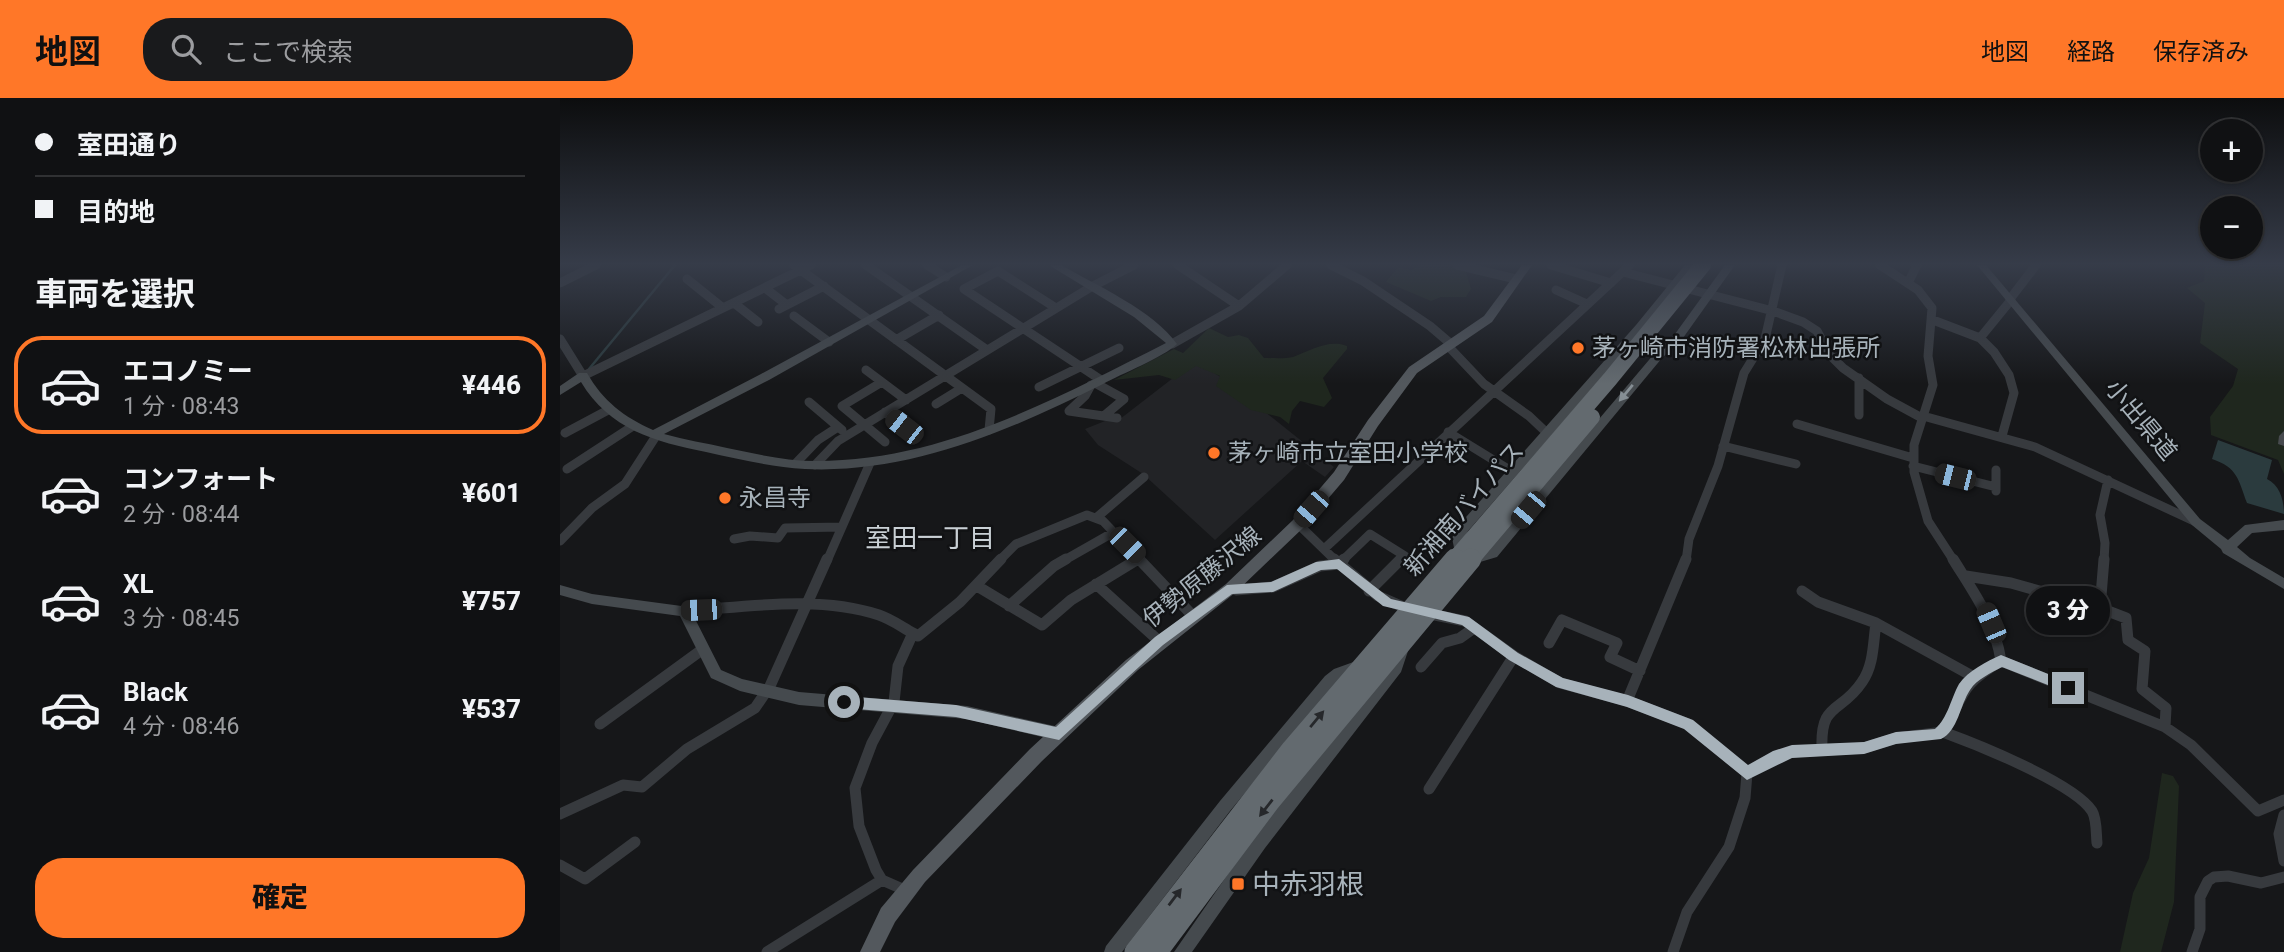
<!DOCTYPE html>
<html lang="ja">
<head>
<meta charset="utf-8">
<style>
  :root { --surface:#101113; --page:#191a1c; --text:#f1f3f6; --muted:#9c9da0; --line:#303133; --accent:#ff7728 }
  body { margin:0; font-family:Roboto,"Noto Sans JP",sans-serif; background:var(--page); color:var(--text); height:100vh; display:flex; flex-direction:column; font-size:26px; white-space:nowrap }
  * { box-sizing:border-box; margin:0 }
  p { font-size:23px; color:var(--muted) }
  .icon { flex:none; width:38px; height:38px; fill:none; stroke:currentColor; stroke-width:2; stroke-linecap:round; stroke-linejoin:round }
  .map { position:relative; flex:1; overflow:hidden }
  .sheet { display:flex; flex-direction:column; background:var(--surface); width:560px }
  .sheet>* { flex:none }
  .hud { display:grid; align-content:center; height:154px; padding:0 35px; background:var(--surface) }
  .controls { position:absolute; left:1640px; top:21px; display:grid; gap:14px }
  .controls a { display:grid; place-items:center; width:63px; height:63px; border-radius:50%; background:var(--surface); box-shadow:0 2px 5px #0004,0 0 0 2px var(--line); font-size:35px }
  .end { position:absolute; width:32px; height:32px; margin:-16px; border:9px solid #a7b2ba; background:#111; box-shadow:0 0 0 4px #111 }
  .from { border-radius:50% }
  .bubble { position:absolute; height:49px; border-radius:24px; background:var(--surface); box-shadow:0 2px 5px #0004,0 0 0 2px var(--line); font-size:23px; font-weight:800; line-height:49px; text-align:center }
  .car { position:absolute; width:21px; height:42px; margin:-21px -10px; border-radius:9px; box-shadow:0 0 5px 2px #0007; background:linear-gradient(#222 24%,#8ab4d8 0 40%,#222 0 76%,#8ab4d8 0 86%,#222 0) }
  .hud b { display:flex; align-items:center; gap:24px; height:66px; font-size:26px }
  .hud b+b { border-top:2px solid var(--line) }
  .hud i { width:18px; height:18px; background:var(--text) }
  ul { padding:0; list-style:none }
  li { display:flex; align-items:center; gap:21px; height:98px; margin:0 14px 10px; padding:0 21px; border:4px solid transparent; border-radius:28px }
  li div { flex:1 }
  li b { display:block; font-size:26px }
  li em { font-style:normal; font-weight:800 }
  li.on { border-color:var(--accent) }
  li>.icon { width:63px; height:63px; stroke-width:1.5 }
  h2 { padding:0 35px; font-size:32px; line-height:84px }
  .primary-button { display:flex; gap:14px; margin-top:auto; padding:14px 35px }
  .primary-button a { flex:1; height:80px; border-radius:28px; background:var(--accent); color:#111; font-size:28px; font-weight:800; line-height:80px; text-align:center }
  header { display:flex; align-items:center; gap:42px; box-sizing:border-box; height:98px; padding:0 35px; background:var(--accent); color:#111 }
  header strong { font-size:33px }
  nav { display:flex; gap:38px; margin-inline-start:auto; font-size:24px }
  .search { width:490px; height:63px; background:var(--page); display:flex; align-items:center; gap:18px; box-sizing:border-box; padding:0 24px; border-radius:28px; color:var(--muted); font-size:26px }
  main { display:flex; flex:1; min-height:0 }
  .map>svg:first-child { display:block }
  .built { fill:#222326 }
  .green { fill:#1f271e }
  .water { fill:#2b3b3e }
  .lines { fill:none; stroke-linecap:round; stroke-linejoin:round }
  .stream { stroke:#2b3b3e; stroke-width:2.5 }
  .street-far1 { stroke:#373a3e; stroke-width:9 }
  .street { stroke:#373a3e; stroke-width:11 }
  .secondary { fill:#454a4e; fill-rule:evenodd }
  .primary { fill:#53585d; fill-rule:evenodd }
  .highway-bridge-far1 { stroke:#636a6f; stroke-width:16 }
  .highway-bridge { stroke:#636a6f; stroke-width:21 }
  .wall { fill:#474a4e }
  .oneway { fill:#858e94 }
  .oneway2 { fill:#26282b }
  .route { fill:#a7b2ba }
  .poi-dot { fill:#ff7728; stroke:#111214; stroke-width:2.5 }
  .labels { text-anchor:middle; dominant-baseline:central; stroke-width:5; stroke-linejoin:round; paint-order:stroke }
  .poi-label { font-size:24px; fill:#a7b2ba; stroke:#111214; text-anchor:start }
  .street-label { font-size:24px; fill:#a7b2ba; stroke:#111214 }
  .neighbourhood-label { font-size:26px; fill:#c9d0d5; stroke:#111214 }
  .near-poi-label { font-size:28px; fill:#a7b2ba; stroke:#111214; text-anchor:start }
</style>
</head>
<body>
<header>
<strong>地図</strong>
<div class="search"><svg class="icon" aria-label="search" viewBox="0 0 24 24"><circle cx="10" cy="10" r="6"/><path d="M15 15l6 6"/></svg>ここで検索</div>
<nav><a>地図</a><a>経路</a><a>保存済み</a></nav>
</header>
<main>
<section class="sheet">
<div class="hud">
<b><i class="from"></i>室田通り</b>
<b><i></i>目的地</b>
</div>
<h2>車両を選択</h2>
<ul>
<li class="on"><svg class="icon" aria-label="car" viewBox="0 0 24 24"><path d="M5 17H2v-5l4-1 3-4h7l3 4 3 1v5h-3M9 17h6M6 11h13"/><circle cx="7" cy="17" r="2"/><circle cx="17" cy="17" r="2"/></svg><div><b>エコノミー</b><p>1 分 · 08:43</p></div><em>¥446</em></li>
<li><svg class="icon" aria-label="car" viewBox="0 0 24 24"><path d="M5 17H2v-5l4-1 3-4h7l3 4 3 1v5h-3M9 17h6M6 11h13"/><circle cx="7" cy="17" r="2"/><circle cx="17" cy="17" r="2"/></svg><div><b>コンフォート</b><p>2 分 · 08:44</p></div><em>¥601</em></li>
<li><svg class="icon" aria-label="car" viewBox="0 0 24 24"><path d="M5 17H2v-5l4-1 3-4h7l3 4 3 1v5h-3M9 17h6M6 11h13"/><circle cx="7" cy="17" r="2"/><circle cx="17" cy="17" r="2"/></svg><div><b>XL</b><p>3 分 · 08:45</p></div><em>¥757</em></li>
<li><svg class="icon" aria-label="car" viewBox="0 0 24 24"><path d="M5 17H2v-5l4-1 3-4h7l3 4 3 1v5h-3M9 17h6M6 11h13"/><circle cx="7" cy="17" r="2"/><circle cx="17" cy="17" r="2"/></svg><div><b>Black</b><p>4 分 · 08:46</p></div><em>¥537</em></li>
</ul>
<div class="primary-button"><a>確定</a></div>
</section>
<div class="map">
<svg width="1724" height="854" viewBox="0 0 1724 854">
  <rect width="100%" height="100%" fill="#161719"/>
  <path class="built" d="M635 263 664 281 774 369 765 379 742 363 655 442 583 376 538 347 525 331 550 321H560Z"/>
  <path class="green" d="M861 167H890L906 174 911 191 906 199H881L871 203 826 184 838 169 851 172Z
    M1645 167H1724V376L1718 362 1651 337 1650 319 1673 288 1678 271 1640 245 1645 205 1627 190 1644 183Z
    M649 230 668 239 679 237 688 240 704 260C713 260 725 261 733 259 750 253 768 241 787 248V251L763 280 772 300 764 309 740 303 732 313 729 326 720 319 691 312 656 288 660 278 636 268 615 282 599 277 554 282 614 251 623 255Z
    M1602 675 1613 678 1619 688 1614 804 1601 854H1560L1573 795 1589 760Z"/>
  <path class="water" d="M1658 342 1712 362 1707 381C1720 387 1724 403 1724 416L1687 405C1678 381 1678 370 1652 361Z"/>
  <g class="lines">
    <path class="stream" d="M29 271 115 167"/>
    <path class="street-far1" d="M234 167 431 311 429 332
      M306 167 427 252
      M367 167 386 179
      M618 167 679 208
      M771 167 803 183 870 228 891 246
      M897 167 956 181
      M991 167 1051 185
      M1320 167 1358 192 1372 210 1368 258 1373 287 1354 347V374L1368 423 1394 463
      M1063 174 1213 213 1243 224 1257 233 1270 257 1283 270 1327 301 1362 320
      M127 181 163 210
      M0 185 36 167
      M1348 185 1357 167
      M205 190 227 207
      M996 192 1027 206
      M1450 201 1476 167
      M174 205 198 224
      M496 210 438 173 404 191 541 282
      M219 211 264 188
      M234 218 269 244
      M1373 222 1420 240 1434 254 1449 277 1454 295 1442 338
      M1420 240 1451 202
      M0 241 23 278 251 167
      M336 242 379 217
      M612 246 679 208 727 167
      M888 248 924 286 969 318 987 335
      M306 272 346 302
      M1299 280V317
      M322 284 282 308 325 344
      M535 285 564 301 545 317
      M479 289 559 250
      M249 304 282 332
      M376 306 402 290
      M509 313 557 320
      M509 313 525 298 531 287
      M325 314 344 329
      M1363 318 1475 349 1636 424
      M1237 326 1353 360
      M888 334 953 374
      M5 335 50 311
      M1163 348 1236 366
      M236 365 258 342 278 329
      M255 367 278 343 531 189 574 167
      M1353 368 1436 389
      M7 371 73 328
      M1436 372V393
      M536 420 584 379
      M738 426 776 463
      M174 441 190 438 218 440 225 430 282 429
      M0 443 32 410 65 386 96 338
      M764 451 1070 167
      M267 463 310 365
      M439 463 456 446 527 417 543 423 581 463
      M503 463 554 434
      M575 463 580 460
      M782 463 810 436 845 458 840 463
      M1126 463 1129 441 1158 368 1184 275 1205 241 1222 167
      M1544 463 1545 445 1540 417 1548 382"/>
    <path class="street" d="M579 461 633 518
      M774 461 818 498 850 512
      M1393 461C1414 495 1435 523 1441 563
      M1544 461 1540 510 1566 520 1568 542 1585 553 1582 591 1606 610 1605 629
      M1406 478 1451 485 1540 510
      M536 486 599 543
      M417 488 482 527 511 502 578 461
      M671 490 676 492 713 489 760 468 779 466 784 461
      M809 493 841 461
      M1242 493 1258 504 1316 525 1414 579
      M449 508 494 468 506 461
      M124 513C188 509 257 497 319 517 331 521 342 529 353 535
      M865 515 905 523 954 558 1000 585 1067 603 1128 626 1187 675
      M989 545 1002 522 1057 545 1050 559 1080 573
      M1441 563 1605 629 1631 647 1698 713 1724 702
      M861 569 882 545 900 540 914 530
      M1067 603 1126 461
      M40 626 143 551
      M1383 634C1416 646 1514 685 1532 713 1537 721 1536 736 1537 745
      M1262 651C1260 603 1281 616 1302 584 1314 567 1313 545 1316 525
      M1187 675 1218 658 1232 654 1304 650 1336 640 1383 634C1405 595 1400 587 1441 563
      M869 691 954 558
      M0 716 63 687 82 689 127 651 195 610 210 588 267 461
      M1724 717 1719 736 1724 763
      M0 767 25 781 75 744
      M347 793 322 782 316 772 299 728 295 690 312 645 334 604 338 568 353 535 358 538 400 504 441 461
      M207 854 322 782
      M1113 854 1127 814 1169 749 1185 700 1187 675
      M1632 854 1640 831V799L1648 783 1654 779 1668 778 1701 785 1724 779"/>
    <path class="secondary" d="M402 167H413L209 282 104 336C125 342 146 345 167 350 196 356 226 363 256 363 383 363 495 301 606 245L574 219 492 169 491 167H501C536 187 594 213 617 246 604 259 561 276 543 286 451 332 350 376 245 371 211 369 178 361 146 354 95 344 49 331 21 284L0 297V288L19 275H27C43 303 64 319 93 332L201 276Z
      M1125 167H1135L1084 231 908 433 904 440 907 458 929 451 1094 256 1115 236 1165 167H1175L1123 240 1102 260 937 459 910 467 905 464H897L892 440 899 427 1076 227Z
      M1417 167H1426L1640 421 1668 442 1685 427 1724 422V432L1692 435 1677 449 1690 460 1724 480V491L1663 455 1661 451 1632 427Z
      M0 487 32 496 129 509 161 572 182 581 239 594 407 608 499 629 504 631 506 636 504 641 499 643 407 621 239 607 180 593 151 580 120 518 32 506 0 497Z
      M842 544 847 546 849 550 841 574 705 750 632 854H614L693 740 830 567 837 546Z
      M799 562 804 564 806 568 804 572 784 579 775 586 670 713 562 854H544L546 848 660 703 765 578 774 571Z"/>
    <path class="primary" d="M962 167H972L932 224 857 275 818 328 784 382 743 430 676 494 578 572 482 663 365 784 335 824 320 854H300L321 810 353 772 470 651 566 562 666 486 733 422 774 374 808 322 849 269 924 218Z"/>
    <path class="highway-bridge-far1" d="M893 463 1050 281 1143 167
      M910 463 1032 319"/>
    <path class="highway-bridge" d="M575 854 732 651 895 461
      M597 854 710 703 911 461"/>
  </g>
  <path class="wall" d="M1724 333V348L1718 346 1719 338Z"/>
  <defs><path id="oneway-solid" d="M-6-.8H1V-3.2L6.5 0L1 3.2V.8H-6Z" transform="scale(1.75)"/></defs>
  <use class="oneway" href="#oneway-solid" transform="translate(1066 295) rotate(130)"/>
  <g class="oneway2">
    <use href="#oneway-solid" transform="translate(757 621) rotate(-50)"/>
    <use href="#oneway-solid" transform="translate(706 710) rotate(128)"/>
    <use href="#oneway-solid" transform="translate(615 799) rotate(-53)"/>
  </g>
  <linearGradient id="sky" x2="0" y2="1"><stop stop-color="#0c0d0e"/><stop offset="0.58" stop-color="#363c49"/><stop offset="1" stop-color="#363c49" stop-opacity="0"/></linearGradient>
  <rect width="1724" height="286" fill="url(#sky)"/>
  <path class="route" d="M779 461 831 501 909 519 958 555 1003 580 1068 597 1133 622 1188 667 1213 653 1232 647 1304 644 1336 634 1375 631C1388 620 1391 600 1399 586 1408 573 1427 563 1441 557L1513 586 1515 590 1508 595 1442 569C1431 575 1417 581 1410 592 1400 607 1398 633 1381 641L1336 646 1304 656 1232 660 1187 682 1124 631 1067 609 996 589 949 562 902 527 823 508 777 471 761 472 713 494 672 496 603 547 499 642 396 619 284 610 277 604 284 598 396 607 496 629 595 539 667 487 711 484 756 464Z"/>
  <g class="poi-dot">
    <circle cx="1018" cy="250" r="7"/>
    <circle cx="654" cy="355" r="7"/>
    <circle cx="165" cy="400" r="7"/>
    <rect x="671" y="779" width="14" height="14" rx="3.5"/>
  </g>
  <g class="labels">
    <g class="poi-label">
      <text x="1032" y="250">茅ヶ崎市消防署松林出張所</text>
      <text x="668" y="355">茅ヶ崎市立室田小学校</text>
      <text x="179" y="400">永昌寺</text>
    </g>
    <g class="street-label">
      <text transform="translate(1581 322) rotate(50)">小出県道</text>
      <text transform="translate(904 411) rotate(-49)">新湘南バイパス</text>
      <text transform="translate(642 479) rotate(-39)">伊勢原藤沢線</text>
    </g>
    <g class="neighbourhood-label">
      <text x="370" y="440">室田一丁目</text>
    </g>
    <g class="near-poi-label">
      <text x="692" y="786">中赤羽根</text>
    </g>
  </g>
</svg>
<div class="controls">
<a>+</a>
<a>−</a>
</div>
<i class="end from" style="left:284px;top:604px"></i>
<i class="end" style="left:1508px;top:590px"></i>
<div class="bubble" style="left:1466px;top:488px;width:84px">3 分</div>
<i class="car" style="left:344px;top:329px;rotate:308deg"></i>
<i class="car" style="left:1395px;top:379px;rotate:284deg"></i>
<i class="car" style="left:751px;top:411px;rotate:221deg"></i>
<i class="car" style="left:968px;top:412px;rotate:220deg"></i>
<i class="car" style="left:567px;top:447px;rotate:135deg"></i>
<i class="car" style="left:141px;top:512px;rotate:268deg"></i>
<i class="car" style="left:1431px;top:525px;rotate:337deg"></i>
</div>
</main>
</body>
</html>
